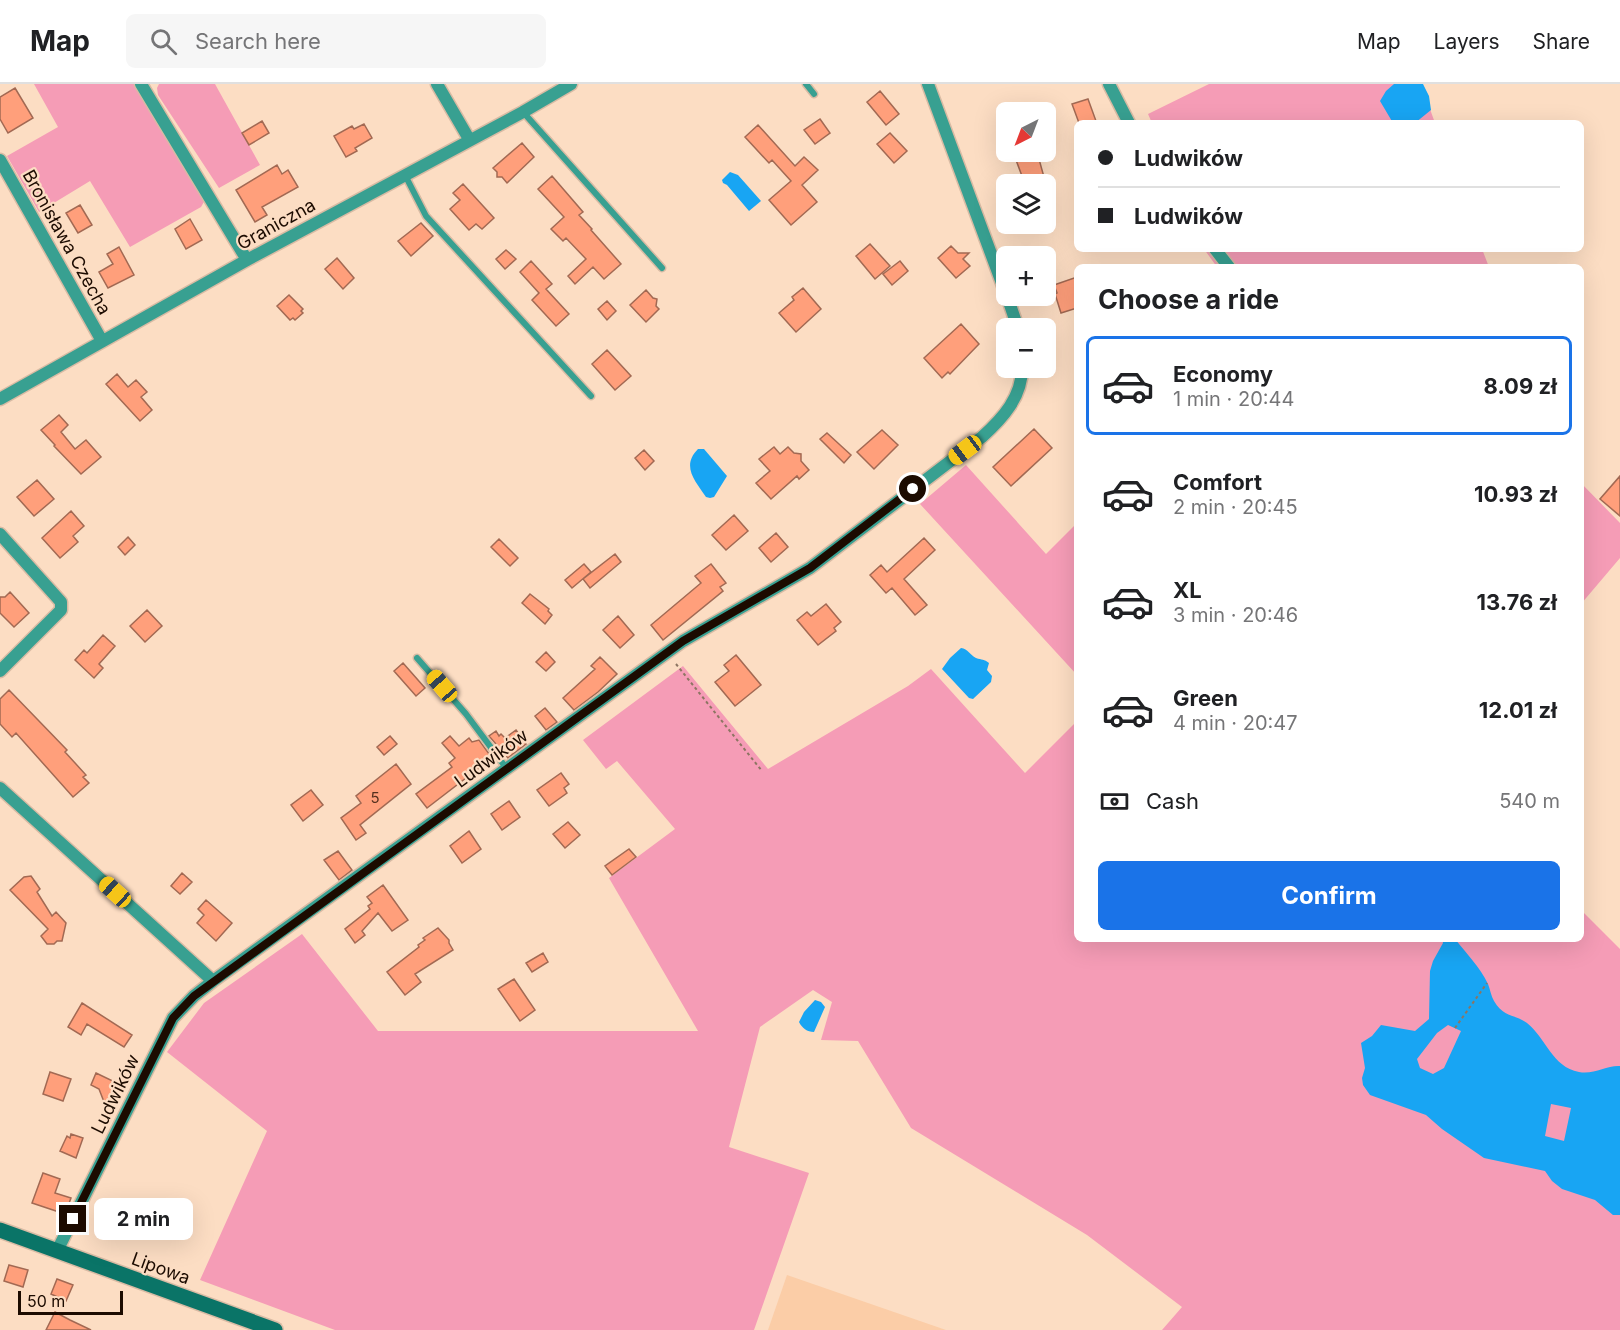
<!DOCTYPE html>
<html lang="en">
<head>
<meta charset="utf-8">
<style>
  :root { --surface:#fff; --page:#f6f6f6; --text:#202124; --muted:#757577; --line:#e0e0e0; --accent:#1a73e8 }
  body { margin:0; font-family:Inter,sans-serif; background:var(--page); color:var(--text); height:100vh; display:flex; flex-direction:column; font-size:22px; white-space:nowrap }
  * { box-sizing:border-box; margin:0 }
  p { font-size:20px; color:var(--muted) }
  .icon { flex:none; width:33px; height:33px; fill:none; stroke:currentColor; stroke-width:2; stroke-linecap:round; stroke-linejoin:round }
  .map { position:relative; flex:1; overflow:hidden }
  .panel { position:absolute; left:1074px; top:180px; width:510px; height:678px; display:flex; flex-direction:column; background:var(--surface); border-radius:9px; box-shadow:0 6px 24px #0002 }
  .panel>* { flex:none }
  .hud { position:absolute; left:1074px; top:36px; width:510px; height:132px; border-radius:9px; box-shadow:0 6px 24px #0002; display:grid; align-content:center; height:132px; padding:0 24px; background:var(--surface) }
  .needle { width:39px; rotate:222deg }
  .buttons { position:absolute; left:996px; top:18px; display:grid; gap:12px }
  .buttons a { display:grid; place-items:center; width:60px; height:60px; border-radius:9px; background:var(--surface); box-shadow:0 6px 24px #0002; font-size:30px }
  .scale { position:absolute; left:18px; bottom:15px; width:105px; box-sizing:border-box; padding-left:6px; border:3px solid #1c0b00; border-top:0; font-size:16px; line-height:21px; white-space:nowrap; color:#1c0b00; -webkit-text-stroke:4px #fcddc3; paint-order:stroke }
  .end { position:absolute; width:27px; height:27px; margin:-14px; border:8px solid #1c0b00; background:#fff; box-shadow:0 0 0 3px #fff }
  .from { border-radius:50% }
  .bubble { position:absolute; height:42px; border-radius:9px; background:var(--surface); box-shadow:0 6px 24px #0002; font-size:20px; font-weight:700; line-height:42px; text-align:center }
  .car { position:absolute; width:18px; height:36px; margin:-18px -9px; border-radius:8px; box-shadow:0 0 4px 2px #0007; background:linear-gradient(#f5c518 24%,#345 0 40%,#f5c518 0 76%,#345 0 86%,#f5c518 0) }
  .hud b { display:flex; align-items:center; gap:21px; height:57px; font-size:22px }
  .hud b+b { border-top:2px solid var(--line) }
  .hud i { width:15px; height:15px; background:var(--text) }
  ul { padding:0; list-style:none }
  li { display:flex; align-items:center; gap:18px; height:99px; margin:0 12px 9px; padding:0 12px; border:3px solid transparent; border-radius:9px }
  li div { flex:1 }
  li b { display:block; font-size:22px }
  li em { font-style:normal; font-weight:700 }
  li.selected { border-color:var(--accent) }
  li>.icon { width:54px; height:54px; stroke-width:1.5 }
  h2 { padding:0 24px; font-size:27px; line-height:72px }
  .pay { display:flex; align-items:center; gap:15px; height:66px; padding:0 24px; font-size:22px }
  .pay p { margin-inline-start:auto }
  .button { display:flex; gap:12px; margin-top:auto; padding:12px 24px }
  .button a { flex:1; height:69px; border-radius:9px; background:var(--accent); color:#fff; font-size:24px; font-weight:700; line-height:69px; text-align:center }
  header { display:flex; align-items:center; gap:36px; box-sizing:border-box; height:84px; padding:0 30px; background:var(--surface); border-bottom:2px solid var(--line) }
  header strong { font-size:28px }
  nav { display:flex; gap:33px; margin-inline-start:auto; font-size:21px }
  .search { width:420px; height:54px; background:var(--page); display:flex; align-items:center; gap:15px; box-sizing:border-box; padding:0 21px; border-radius:9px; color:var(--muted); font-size:22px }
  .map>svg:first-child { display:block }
  .built { fill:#fbcda7 }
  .green { fill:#f59cb6 }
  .water { fill:#18a5f3; fill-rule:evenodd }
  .building { fill:#ff9f7b; stroke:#a26953; stroke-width:1.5 }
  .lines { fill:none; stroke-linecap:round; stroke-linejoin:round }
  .service-casing { stroke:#d8bba4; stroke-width:9 }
  .minor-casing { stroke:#d8bba4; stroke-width:15 }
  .secondary-casing { stroke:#d8bba4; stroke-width:18 }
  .path { stroke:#8d7562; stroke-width:2; stroke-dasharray:3 3; stroke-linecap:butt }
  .service { stroke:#38a091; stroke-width:6 }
  .minor { stroke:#38a091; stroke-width:12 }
  .secondary { stroke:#0a7467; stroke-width:15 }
  .route { stroke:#1c0b00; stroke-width:8 }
  .labels { text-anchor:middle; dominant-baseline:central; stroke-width:4.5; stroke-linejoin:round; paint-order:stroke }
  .number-label { font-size:15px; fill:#55301f }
  .street-label { font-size:18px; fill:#1c0b00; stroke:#fcddc3 }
</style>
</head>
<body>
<header>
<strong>Map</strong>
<div class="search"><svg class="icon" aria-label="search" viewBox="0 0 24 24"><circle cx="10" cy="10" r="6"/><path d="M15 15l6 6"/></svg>Search here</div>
<nav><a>Map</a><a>Layers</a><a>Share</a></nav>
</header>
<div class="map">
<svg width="1620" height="1246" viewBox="0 0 1620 1246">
  <rect width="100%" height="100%" fill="#fcddc3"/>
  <path class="built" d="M787 1191 946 1246H768Z"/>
  <path class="green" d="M34 0H135L205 116 201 123 130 163 90 97 39 128 7 72 58 43Z
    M159 0H215L260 81 219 104 158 11 157 4Z
    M1209 0H1421L1435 39H1152L1148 30Z
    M1204 165H1482L1489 183H1217Z
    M966 381 1046 470 1077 439V591L920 420Z
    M1581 399 1620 439V474L1581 520Z
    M683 582 768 685 908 602 931 585 1025 689 1077 637V855H1581V826L1620 865V1246H1162L1182 1223 1087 1151 911 1044 858 957 821 956 832 918 813 906 760 943 729 1063 809 1089 754 1246H335L200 1196 267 1047 167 968 204 919 302 850 378 947H698L609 794 675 745 617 677 606 685 583 656Z"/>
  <path class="water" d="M1394 0H1423L1429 12 1431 26 1415 39H1393L1380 17 1386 7Z
    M730 88 738 91 761 117 749 127 727 101 723 99 722 96Z
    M698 365H704L727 392 714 413 710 414 706 413C695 397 681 382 698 365Z
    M961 564C968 565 970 571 976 574 982 576 984 575 989 579L987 586 992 592 991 598 973 615 969 614 942 585 950 574Z
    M1442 855H1455C1466 869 1480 883 1488 900 1490 905 1491 912 1494 917 1504 934 1515 930 1527 939 1546 954 1552 983 1579 988 1594 991 1607 981 1620 982V1131H1613L1595 1116 1562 1105 1552 1097 1545 1087 1484 1074 1442 1045 1426 1031 1370 1011 1363 1001 1362 994 1365 984 1361 959 1372 952 1381 941 1415 947 1429 935 1430 887 1433 877 1443 859ZM1448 941 1461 947 1444 984 1433 990 1420 984 1417 975 1437 949ZM1551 1020 1571 1024 1564 1057 1545 1052Z
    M815 916 821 918 825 923 814 948C807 948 802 944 799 938L804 928Z"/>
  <path class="building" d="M15 4 33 34 8 49 0 35V13Z
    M880 7 899 30 886 41 867 18Z
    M1088 15 1096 37 1079 39 1072 20Z
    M820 35 830 49 815 60 804 46Z
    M262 37 269 49 249 61 242 49Z
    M364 40 372 54 355 64 357 67 346 73 334 52 352 42 354 45Z
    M758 41 795 82 804 73 818 86 802 101 817 118 791 141 769 116 791 97 772 76 769 79 745 53Z
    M890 49 907 67 894 79 877 60Z
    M522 59 534 73 507 99 502 93H497V88L493 84Z
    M1013 68H1037L1044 93 1025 100Z
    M277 81 282 90 288 86 298 103 262 123 267 131 255 138 236 106Z
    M552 92 583 128 579 131 592 145 591 146 621 180 604 195 593 183 575 200 568 192 586 175 566 154 563 157 551 145 564 133 538 105Z
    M463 100 494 134 482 145 476 140 469 146 450 125 460 116 453 109Z
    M80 121 92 141 78 149 66 129Z
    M190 135 202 156 186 165 175 145Z
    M421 139 433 152 411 172 398 157Z
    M870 160 890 182 875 195 856 172Z
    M951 162 958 169H969L963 175 970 182 956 194 938 174Z
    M119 163 134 191 108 204 99 188 113 180 107 170Z
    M506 166 516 175 505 185 496 175Z
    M337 174 354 194 343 205 325 185Z
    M531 177 552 200 546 205 569 230 556 242 532 216 539 209 520 188Z
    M900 177 908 187 892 201 883 190Z
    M1077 193V224L1061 229 1055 210 1057 209 1054 201Z
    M803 204 821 225 796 248 779 229 794 216 792 213Z
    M646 206 653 214 657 215 656 222 659 225 646 238 630 221Z
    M289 211 303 225 301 227 303 229 295 236 293 234 290 236 277 222Z
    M607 217 616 227 607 236 598 225Z
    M961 240 979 260 950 290 948 288 942 294 924 274Z
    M607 266 631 292 615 306 592 280Z
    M117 290 128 303 136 296 147 308 141 313 152 326 140 337 106 300Z
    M59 331 68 341 61 348 75 365 86 356 101 373 81 390 54 362 55 361 41 346Z
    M1034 345 1052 364 1011 402 993 383Z
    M882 346 898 361 874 385 857 368Z
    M827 349 851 371 844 379 820 355Z
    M774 363 780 370 788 363 794 369 801 370V377L809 386 799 395 797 392 771 415 756 399 770 387 759 375Z
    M644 366 654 377 645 386 635 374Z
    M1620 392V432L1600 415Z
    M37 396 54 415 34 432 17 413Z
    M71 427 84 442 73 452 78 458 60 474 42 454Z
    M734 431 748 447 726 466 712 451Z
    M776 449 788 463 771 478 759 464Z
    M128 453 135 461 125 471 118 463Z
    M924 454 935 466 904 495 927 521 915 531 892 504 886 509 870 491 881 481 887 488Z
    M499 455 518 474 510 482 491 463Z
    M615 470 621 478 590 504 583 495Z
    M584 480 591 488 572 504 565 496Z
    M711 480 726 499 720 503 723 507 663 556 651 541 701 499 695 492Z
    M10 508 29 529 14 543 0 529V513H5Z
    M530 510 549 525 548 527 552 531 545 540 522 519Z
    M826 520 841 538 834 544 836 547 818 561 797 536 807 528 811 532Z
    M147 526 162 542 145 558 130 542Z
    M618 532 634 551 620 564 603 546Z
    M103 551 115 562 99 580 103 584 94 594 75 576 84 566 87 569Z
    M546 568 555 578 546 587 536 578Z
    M736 571 761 601 735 622 715 598 729 587 724 581Z
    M600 573 617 590 598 608 574 626 563 614 595 585 591 582Z
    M403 579 425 604 416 612 394 587Z
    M9 606 67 666 65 668 86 691 83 693 89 699 73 713 16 649 12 653 0 640V615Z
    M545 624 557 638 546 646 535 632Z
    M516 646 526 660 508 674 489 652 496 647 499 652 501 650 505 654Z
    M390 652 397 660 384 671 377 663Z
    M450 652 459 662 469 654 472 658 479 656 492 674 427 724 416 710 452 683 449 679 455 674 442 659Z
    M396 680 411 700 360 741 366 749 356 756 341 734 361 719 356 712Z
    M561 689 569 700 564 704 567 709 549 722 537 706Z
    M311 706 323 721 303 737 291 721Z
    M509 717 520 733 502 746 491 730Z
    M568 738 580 751 565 764 553 750Z
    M469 747 481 765 462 779 450 762Z
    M629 765 636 773 612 791 605 782Z
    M338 767 352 786 339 796 324 776Z
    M182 789 192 798 180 810 171 802Z
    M31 792 40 805 37 808 52 832 56 828 66 839 62 857H57L54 860H47L41 852 48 845 10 806 24 793Z
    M383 801 408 836 392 847 378 829 362 847 365 851 355 859 345 845 370 825 368 822 372 819 367 813Z
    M206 816 232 839 216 857 197 839 204 831 198 825Z
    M438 844 449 856V859L453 866 415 890 421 898 405 911 387 888 419 863 418 861 425 856 423 854Z
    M543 869 548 878 532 888 526 879Z
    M514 895 535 926 520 937 498 905Z
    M82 919 132 951 124 963 87 940 81 951 68 943Z
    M50 988 71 995 63 1017 43 1010Z
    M96 989 117 999 106 1023 99 1005 91 1001Z
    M71 1050 83 1054 76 1074 60 1067 67 1052 70 1054Z
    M43 1089 60 1095 55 1109 71 1114 65 1130 32 1119Z
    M9 1181 28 1186 23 1203 4 1197Z
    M57 1195 73 1201 66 1217 51 1210Z
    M55 1228 70 1236 91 1246H46Z"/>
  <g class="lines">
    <g class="service-casing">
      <path id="service" d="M806 0 814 10
        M523 28 662 184
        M405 91 426 132 591 312
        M417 574 466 630 507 685"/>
    </g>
    <g class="minor-casing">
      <path id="minor" d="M141 0 247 176
        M437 0 469 55
        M928 0 1006 210
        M1109 0 1129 39
        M0 76 102 257
        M1215 165 1229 183
        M1007 212 1018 244
        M0 315 247 176 523 28 571 0
        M0 450 61 518V526L0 587
        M0 704 213 897
        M57 1167 173 934 194 912 213 897 683 557 810 484 982 353C1003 334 1022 313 1022 284"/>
    </g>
    <g class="secondary-casing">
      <path id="secondary" d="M0 1146 275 1246"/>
    </g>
    <path class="path" d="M676 580 762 687
      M1455 944 1487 899"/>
    <use href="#service" class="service"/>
    <use href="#minor" class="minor"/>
    <use href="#secondary" class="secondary"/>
  </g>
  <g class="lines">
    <path class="route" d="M73 1135 173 934 194 912 683 557 810 484 913 405"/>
  </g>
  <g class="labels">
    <g class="number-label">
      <text x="375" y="713">5</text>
    </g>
    <g class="street-label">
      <text transform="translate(276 140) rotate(-29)">Graniczna</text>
      <text transform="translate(67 158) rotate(61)">Bronisława Czecha</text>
      <text transform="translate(491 674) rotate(-36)">Ludwików</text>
      <text transform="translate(115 1010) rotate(-64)">Ludwików</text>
      <text transform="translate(161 1184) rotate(20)">Lipowa</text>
    </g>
  </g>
</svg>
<div class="buttons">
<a><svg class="needle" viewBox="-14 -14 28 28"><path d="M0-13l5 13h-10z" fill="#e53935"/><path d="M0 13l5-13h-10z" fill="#757577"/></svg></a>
<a><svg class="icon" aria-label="layers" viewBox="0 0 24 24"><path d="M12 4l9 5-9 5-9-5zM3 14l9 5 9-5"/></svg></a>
<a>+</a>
<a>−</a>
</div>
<div class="scale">50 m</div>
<i class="end from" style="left:913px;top:405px"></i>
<i class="end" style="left:73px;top:1135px"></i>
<div class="bubble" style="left:94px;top:1114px;width:99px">2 min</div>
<i class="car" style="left:965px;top:366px;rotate:233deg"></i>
<i class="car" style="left:442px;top:602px;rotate:319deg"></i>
<i class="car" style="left:115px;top:808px;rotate:312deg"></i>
<div class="hud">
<b><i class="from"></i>Ludwików</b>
<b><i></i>Ludwików</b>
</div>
<section class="panel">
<h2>Choose a ride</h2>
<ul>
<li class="selected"><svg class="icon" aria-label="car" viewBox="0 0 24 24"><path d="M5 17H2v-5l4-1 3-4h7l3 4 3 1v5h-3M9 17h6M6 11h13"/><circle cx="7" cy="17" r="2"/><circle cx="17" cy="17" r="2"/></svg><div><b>Economy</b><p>1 min · 20:44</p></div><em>8.09 zł</em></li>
<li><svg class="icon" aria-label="car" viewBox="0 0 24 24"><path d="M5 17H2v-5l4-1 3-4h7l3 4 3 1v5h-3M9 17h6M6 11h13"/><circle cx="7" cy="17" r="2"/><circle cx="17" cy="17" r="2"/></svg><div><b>Comfort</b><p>2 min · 20:45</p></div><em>10.93 zł</em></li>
<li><svg class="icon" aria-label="car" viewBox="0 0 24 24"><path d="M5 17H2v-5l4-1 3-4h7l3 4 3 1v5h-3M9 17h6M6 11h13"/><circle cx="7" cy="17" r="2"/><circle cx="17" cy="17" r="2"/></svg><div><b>XL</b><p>3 min · 20:46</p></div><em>13.76 zł</em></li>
<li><svg class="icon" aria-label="car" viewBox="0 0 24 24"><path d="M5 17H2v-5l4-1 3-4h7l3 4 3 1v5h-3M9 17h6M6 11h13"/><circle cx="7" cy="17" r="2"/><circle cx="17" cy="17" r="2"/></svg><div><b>Green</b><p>4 min · 20:47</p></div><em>12.01 zł</em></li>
</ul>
<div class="pay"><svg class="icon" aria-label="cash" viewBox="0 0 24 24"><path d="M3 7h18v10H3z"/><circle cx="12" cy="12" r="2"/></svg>Cash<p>540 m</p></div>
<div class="button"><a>Confirm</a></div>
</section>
</div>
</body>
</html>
